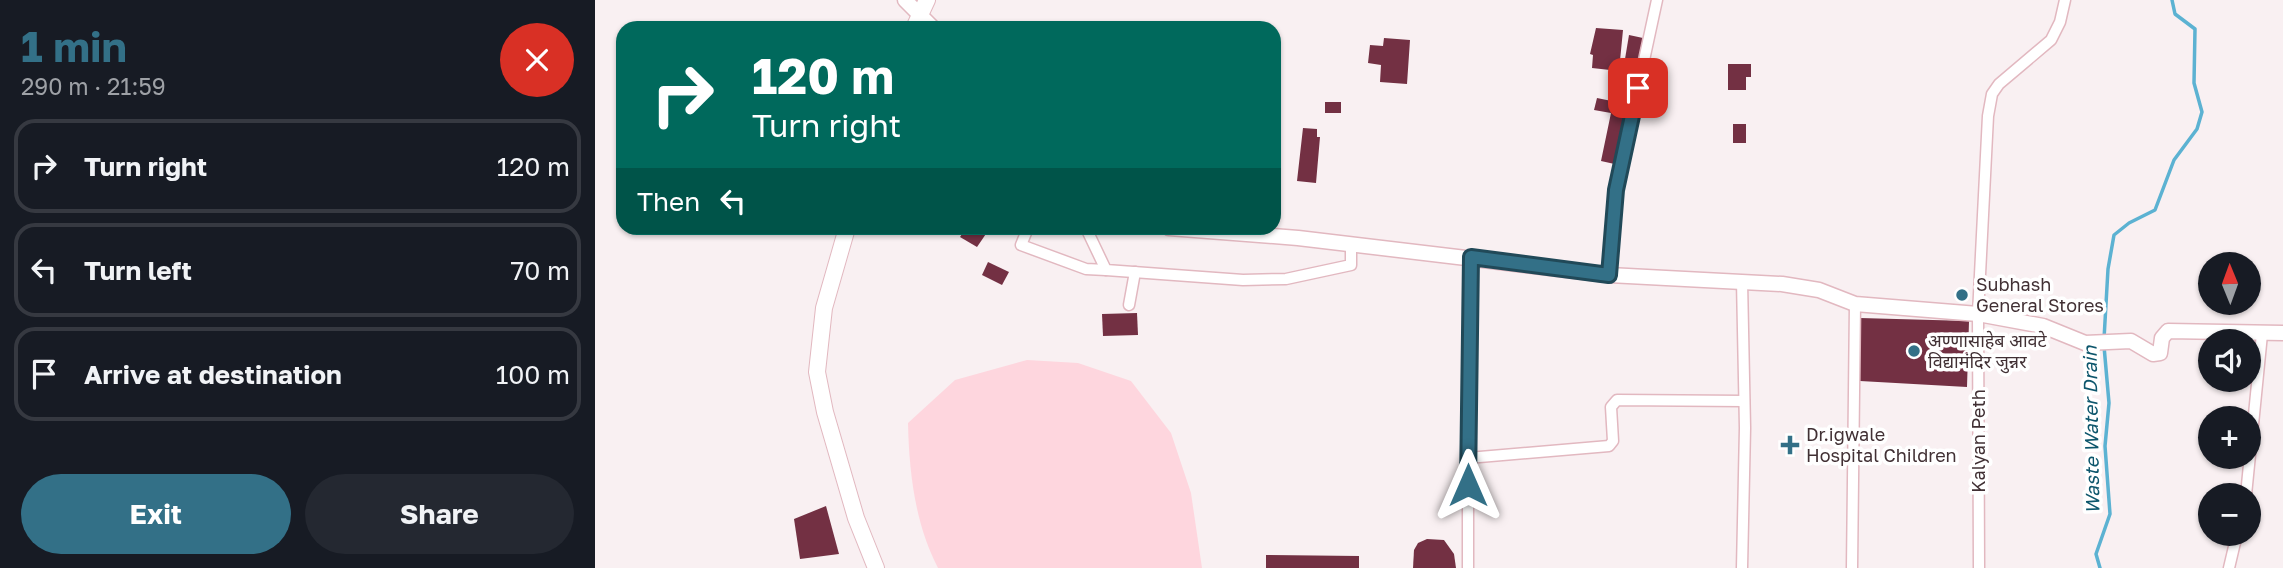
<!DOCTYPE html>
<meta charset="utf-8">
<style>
:root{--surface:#171b24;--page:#242831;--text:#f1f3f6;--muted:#9ea1a6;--line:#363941;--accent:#337087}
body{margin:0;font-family:"Golos Text","Noto Sans Devanagari",sans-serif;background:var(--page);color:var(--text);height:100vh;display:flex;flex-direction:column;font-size:26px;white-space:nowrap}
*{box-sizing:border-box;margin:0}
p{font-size:23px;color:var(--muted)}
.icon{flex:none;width:38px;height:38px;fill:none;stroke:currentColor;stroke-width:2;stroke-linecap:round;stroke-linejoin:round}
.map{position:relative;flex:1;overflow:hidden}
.sheet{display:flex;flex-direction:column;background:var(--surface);width:595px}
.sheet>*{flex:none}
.hud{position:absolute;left:21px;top:21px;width:665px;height:214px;border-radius:21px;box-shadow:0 2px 5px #0004;background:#00695c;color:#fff;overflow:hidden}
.needle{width:46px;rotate:359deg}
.buttons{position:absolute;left:1603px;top:252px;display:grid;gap:14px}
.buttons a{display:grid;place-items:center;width:63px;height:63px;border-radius:50%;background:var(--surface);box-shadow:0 2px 5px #0004;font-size:35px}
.pin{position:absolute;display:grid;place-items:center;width:60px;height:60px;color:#fff;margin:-30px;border-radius:14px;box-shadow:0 4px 10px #0006}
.me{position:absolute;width:77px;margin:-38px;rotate:0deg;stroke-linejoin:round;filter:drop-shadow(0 0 5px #0008)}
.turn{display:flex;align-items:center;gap:24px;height:147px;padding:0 21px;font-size:32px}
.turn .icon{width:91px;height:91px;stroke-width:2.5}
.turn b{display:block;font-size:49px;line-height:60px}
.then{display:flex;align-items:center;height:66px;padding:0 21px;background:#0003;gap:14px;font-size:26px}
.round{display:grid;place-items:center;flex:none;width:74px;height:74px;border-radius:37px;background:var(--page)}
.summary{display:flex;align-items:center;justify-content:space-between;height:119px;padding:0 21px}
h1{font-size:42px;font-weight:700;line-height:52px;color:var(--accent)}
.primary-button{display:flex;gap:14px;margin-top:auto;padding:14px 21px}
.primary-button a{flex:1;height:80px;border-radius:42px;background:var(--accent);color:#fff;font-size:28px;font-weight:700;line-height:80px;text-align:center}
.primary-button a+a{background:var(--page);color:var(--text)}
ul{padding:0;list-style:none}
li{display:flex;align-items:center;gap:21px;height:94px;margin:0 14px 10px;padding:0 7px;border:4px solid var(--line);border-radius:21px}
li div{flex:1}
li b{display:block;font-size:26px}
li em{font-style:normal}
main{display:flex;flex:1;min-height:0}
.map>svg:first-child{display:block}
.green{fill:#fed6de}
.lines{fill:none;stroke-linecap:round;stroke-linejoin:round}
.stream{stroke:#5cb2d2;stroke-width:3.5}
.building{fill:#733043}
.street-casing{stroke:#e2b8c0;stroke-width:13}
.secondary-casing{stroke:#e2b8c0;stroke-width:17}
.primary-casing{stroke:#e2b8c0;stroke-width:18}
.street{stroke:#fff;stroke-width:10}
.secondary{stroke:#fff;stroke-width:14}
.primary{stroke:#fff;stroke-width:16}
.route-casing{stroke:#214958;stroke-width:18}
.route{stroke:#337087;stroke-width:12}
.poi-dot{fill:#337087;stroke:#fff;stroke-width:2.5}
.labels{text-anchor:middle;stroke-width:7;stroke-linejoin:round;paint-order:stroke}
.poi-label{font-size:18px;fill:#413034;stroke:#fff;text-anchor:start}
.street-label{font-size:18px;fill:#413034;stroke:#fff}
.water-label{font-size:19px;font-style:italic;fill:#0d566c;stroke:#fff}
</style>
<main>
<section class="sheet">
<div class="summary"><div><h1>1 min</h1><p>290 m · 21:59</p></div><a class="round" style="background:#d93025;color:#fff"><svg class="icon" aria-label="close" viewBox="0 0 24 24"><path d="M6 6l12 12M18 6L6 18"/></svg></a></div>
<ul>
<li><svg class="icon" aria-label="right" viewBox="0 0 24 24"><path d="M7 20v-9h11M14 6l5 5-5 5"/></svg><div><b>Turn right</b></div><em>120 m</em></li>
<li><svg class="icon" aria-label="left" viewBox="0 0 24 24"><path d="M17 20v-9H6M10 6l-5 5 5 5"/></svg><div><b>Turn left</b></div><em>70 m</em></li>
<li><svg class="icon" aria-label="arrive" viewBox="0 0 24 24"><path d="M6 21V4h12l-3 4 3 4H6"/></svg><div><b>Arrive at destination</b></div><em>100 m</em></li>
</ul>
<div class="primary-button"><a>Exit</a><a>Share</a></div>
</section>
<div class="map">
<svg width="1688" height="568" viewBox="0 0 1688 568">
<rect width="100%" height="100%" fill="#f9f0f2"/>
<path class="green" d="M432 360 483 363 536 381 576 433 596 493 607 568H343C320 524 314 472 313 423L360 380Z"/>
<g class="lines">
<g class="stream">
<path d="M1509 339 1513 269 1519 235 1534 223 1560 210 1579 160 1602 129 1607 112 1599 83 1600 29 1580 14 1577 0"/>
<path d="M1505 568 1501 554 1515 514 1510 446 1514 403 1509 346"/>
</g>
</g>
<g class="building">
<path d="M1001 28 1028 30 1024 71 997 68 998 55 995 54Z"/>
<path d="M1034 35 1048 38 1043 68 1029 65Z"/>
<path d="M789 38 815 40 812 84 785 82 786 65 773 63 775 45 788 46Z"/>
<path d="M1133 64H1156V77H1151V90H1133Z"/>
<path d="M1027 72 1042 74 1040 89 1025 87Z"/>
<path d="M1002 98 1036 105 1024 165 1006 161 1016 113 999 110Z"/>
<rect x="730" y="102" width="16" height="11"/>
<rect x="1138" y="124" width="13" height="19"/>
<path d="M708 128 722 129V137H725L721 183 702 181Z"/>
<path d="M371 228H395L382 247 365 237Z"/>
<path d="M393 262 414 272 407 285 387 275Z"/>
<path d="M542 313 543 335 508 336 507 314Z"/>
<path d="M1265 318 1374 321 1372 387 1265 381Z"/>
<path d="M231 506 244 554 205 559 199 519Z"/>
<path d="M832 539 849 540 859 554 861 568H818L819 550 823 543Z"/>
<path d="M671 555 764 556V568H671Z"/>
</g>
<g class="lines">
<defs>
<g id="street">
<path d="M433 228 426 245 491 269 511 270"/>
<path d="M491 228 511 270 648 280 691 279 756 265V244"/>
<path d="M1014 275 1021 190 1062 0"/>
<path d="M1147 281 1150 428 1147 568"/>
<path d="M534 305 540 272"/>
<path d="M873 458 1014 446 1018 441 1016 407 1022 400 1149 401"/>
<path d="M1651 495 1667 334"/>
<path d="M873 568V358L876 257"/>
<path d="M1257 568 1260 304"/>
<path d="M1384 568 1383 314 1393 116 1397 94 1404 84 1456 40 1465 22 1470 0"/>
<path d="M1634 568 1642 534"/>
</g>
<g id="secondary">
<path d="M310 0 338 28"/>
<path d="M574 228 703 238 1014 275 1187 284 1224 290 1260 304 1383 314 1448 326 1490 343 1536 341 1558 354 1565 353 1567 338 1573 331 1688 333"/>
</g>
<g id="primary">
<path d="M319 28 332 0"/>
<path d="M252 228 229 308 222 372 230 412 261 518 281 568"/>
</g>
</defs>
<use href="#street" class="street-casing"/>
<use href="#secondary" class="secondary-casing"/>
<use href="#primary" class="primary-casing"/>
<use href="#street" class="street"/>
<use href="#secondary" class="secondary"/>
<use href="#primary" class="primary"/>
</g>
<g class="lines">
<defs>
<path id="route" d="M873 485 876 257 1014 275 1021 190 1043 88"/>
</defs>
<use href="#route" class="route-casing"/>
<use href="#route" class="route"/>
</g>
<g class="poi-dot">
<circle cx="1367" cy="295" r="7"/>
<circle cx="1319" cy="351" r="7"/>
<path d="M1191.5 434.5h7v7h7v7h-7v7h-7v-7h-7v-7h7z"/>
</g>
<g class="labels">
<g class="poi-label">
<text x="1381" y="291">Subhash<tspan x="1381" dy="21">General Stores</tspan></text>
<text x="1333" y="347">अण्णासाहेब आवटे<tspan x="1333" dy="21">विद्यामंदिर जुन्नर</tspan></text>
<text x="1211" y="441">Dr.igwale<tspan x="1211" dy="21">Hospital Children</tspan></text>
</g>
<g class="street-label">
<text transform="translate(1384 441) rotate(-90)" y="6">Kalyan Peth</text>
</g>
<g class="water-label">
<text transform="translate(1496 430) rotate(-91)" y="7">Waste Water Drain</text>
</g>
</g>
</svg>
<div class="buttons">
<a><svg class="needle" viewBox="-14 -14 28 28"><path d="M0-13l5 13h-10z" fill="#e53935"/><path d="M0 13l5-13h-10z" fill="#9ea1a6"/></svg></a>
<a><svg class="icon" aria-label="sound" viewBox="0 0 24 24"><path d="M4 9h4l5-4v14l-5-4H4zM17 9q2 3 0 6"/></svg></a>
<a>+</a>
<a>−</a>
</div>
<div class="pin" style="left:1043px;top:88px;background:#d93025"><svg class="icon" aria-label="arrive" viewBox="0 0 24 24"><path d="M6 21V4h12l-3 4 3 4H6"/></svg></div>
<svg class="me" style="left:873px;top:485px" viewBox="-20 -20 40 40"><path d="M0-17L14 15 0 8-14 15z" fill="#337087" stroke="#fff" stroke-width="4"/></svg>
<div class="hud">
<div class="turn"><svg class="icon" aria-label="right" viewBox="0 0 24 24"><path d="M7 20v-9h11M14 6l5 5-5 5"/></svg><div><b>120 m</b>Turn right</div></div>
<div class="then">Then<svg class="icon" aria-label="left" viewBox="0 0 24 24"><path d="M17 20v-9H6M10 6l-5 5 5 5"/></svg></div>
</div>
</div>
</main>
